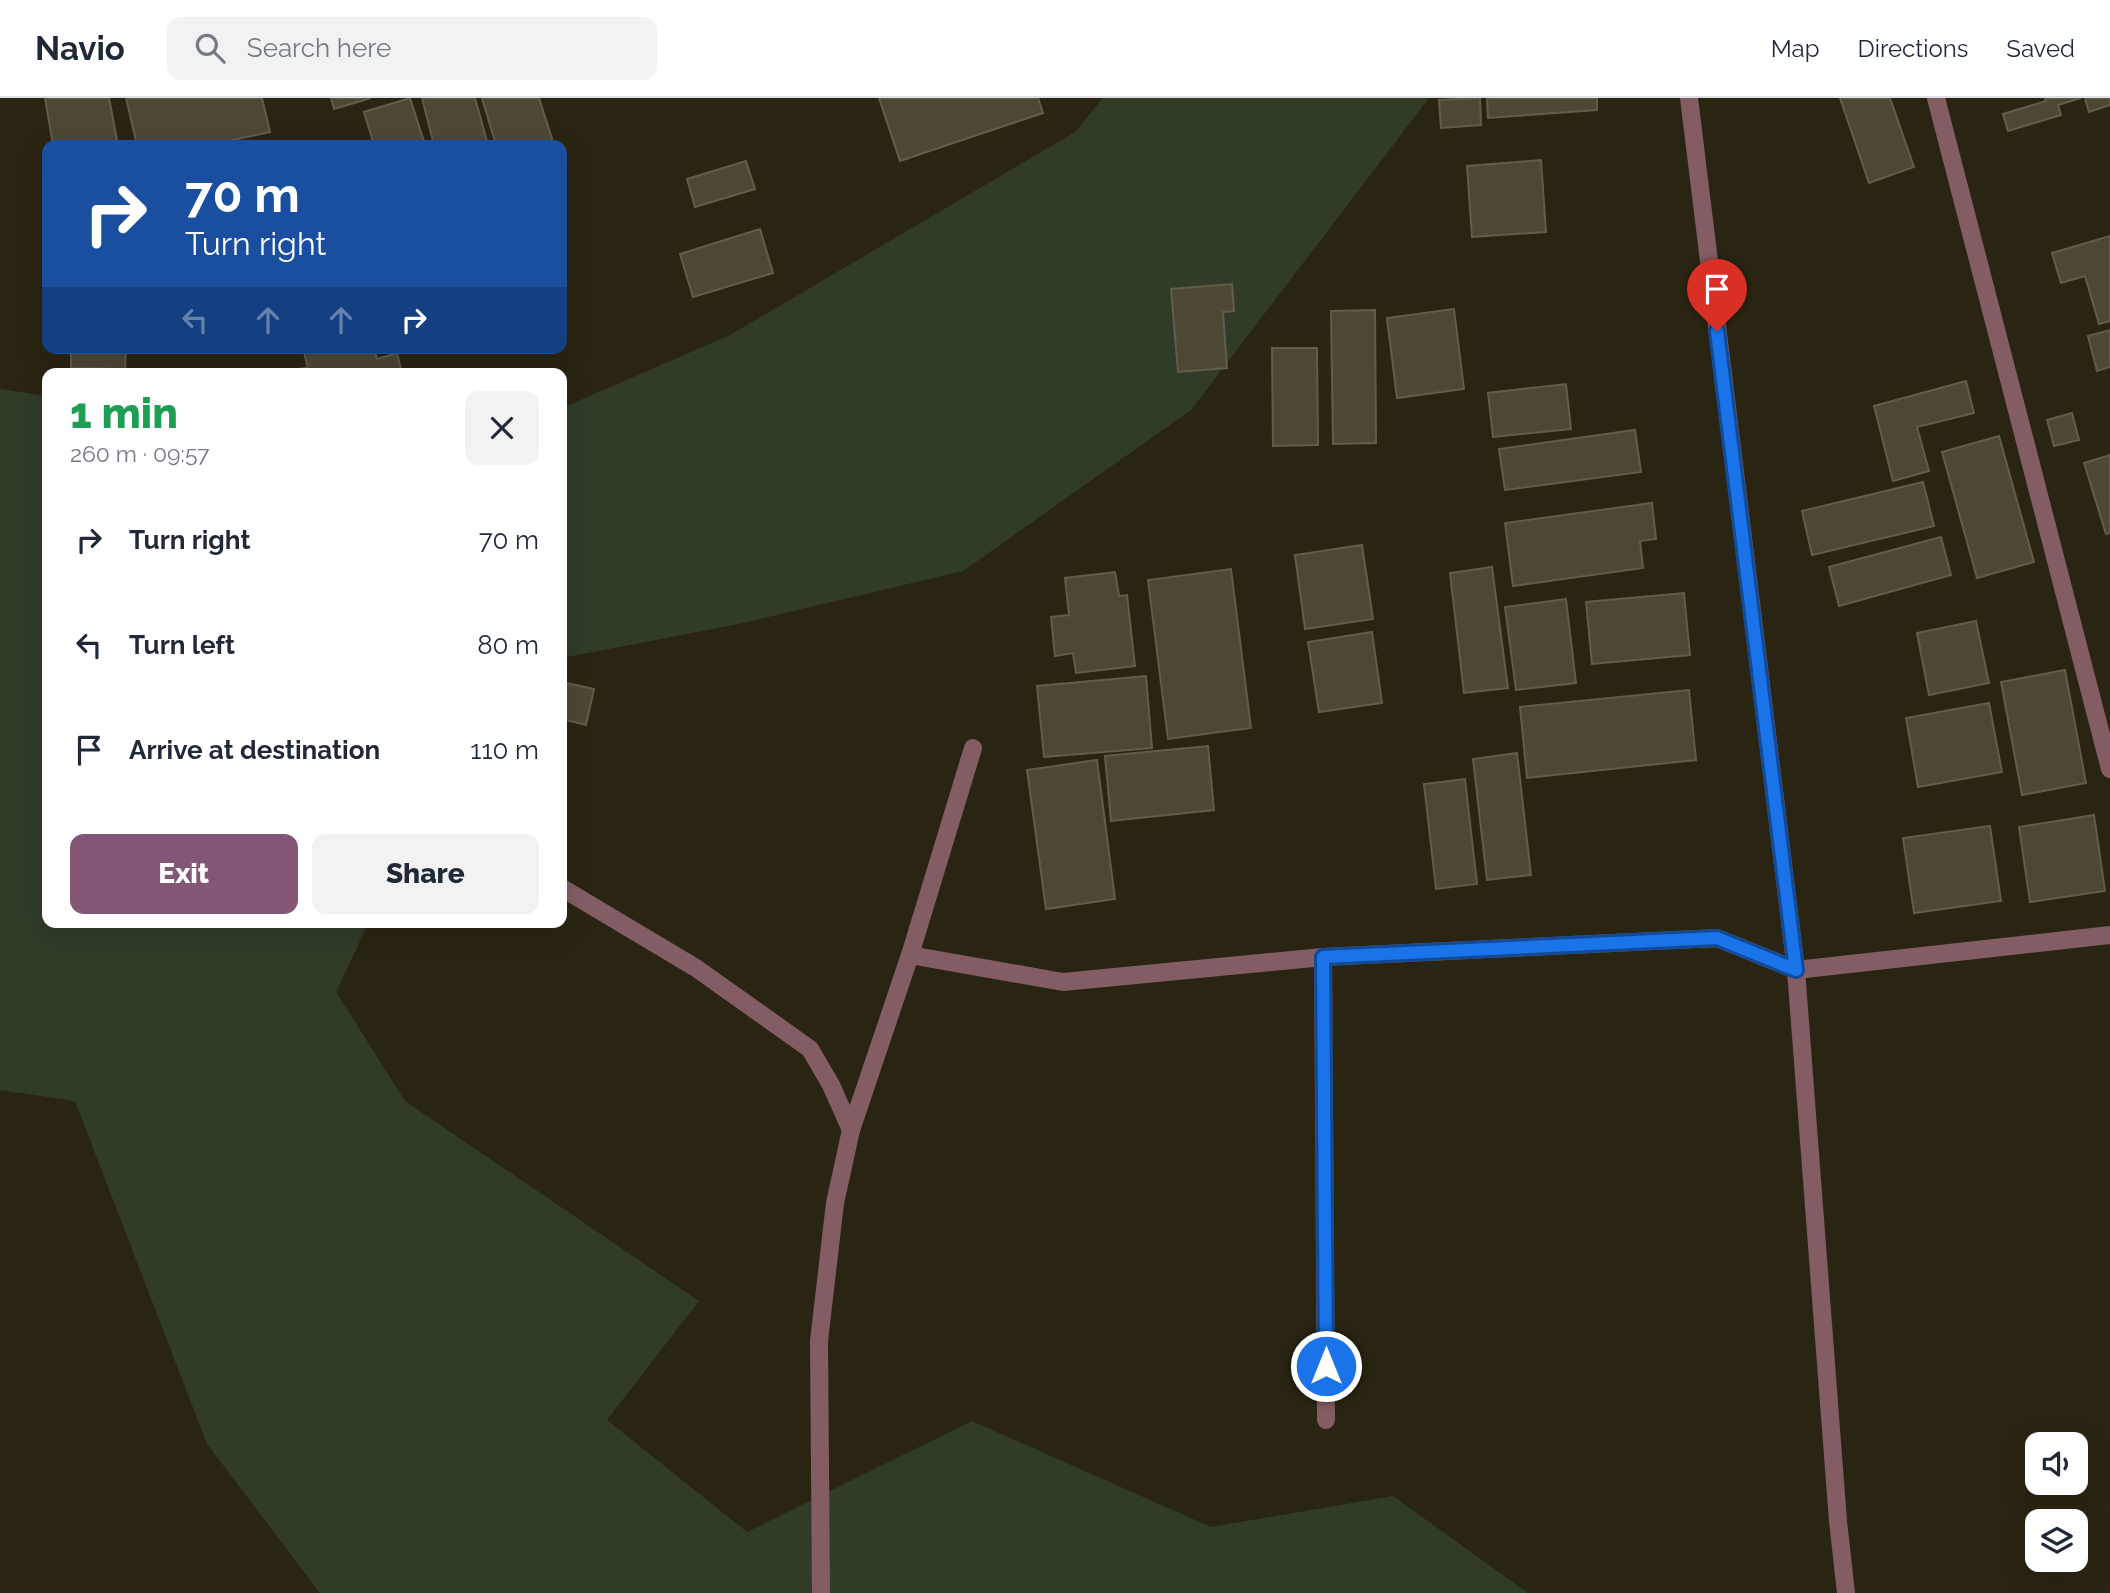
<!DOCTYPE html>
<meta charset="utf-8">
<style>
:root{--surface:#fff;--page:#f2f2f3;--text:#1f2937;--muted:#747a83;--line:#e0e1e3;--accent:#835675}
body{margin:0;font-family:Raleway,sans-serif;background:var(--page);color:var(--text);height:100vh;display:flex;flex-direction:column;font-size:26px;white-space:nowrap}
*{box-sizing:border-box;margin:0}
p{font-size:23px;color:var(--muted)}
.icon{flex:none;width:38px;height:38px;fill:none;stroke:currentColor;stroke-width:2;stroke-linecap:round;stroke-linejoin:round}
.map{position:relative;flex:1;overflow:hidden}
.sheet{position:absolute;left:42px;top:270px;width:525px;height:560px;display:flex;flex-direction:column;background:var(--surface);border-radius:14px;box-shadow:0 7px 28px #0002}
.sheet>*{flex:none}
.guide{position:absolute;left:42px;top:42px;width:525px;height:214px;border-radius:14px;box-shadow:0 7px 28px #0002;background:#1a4fa0;color:#fff;overflow:hidden}
.buttons{position:absolute;left:2025px;top:1334px;display:grid;gap:14px}
.buttons a{display:grid;place-items:center;width:63px;height:63px;border-radius:14px;background:var(--surface);box-shadow:0 7px 28px #0002;font-size:35px}
.pin{position:absolute;display:grid;place-items:center;width:60px;height:60px;color:#fff;margin:-72px -30px;border-radius:50% 50% 50% 0;rotate:-45deg;box-shadow:0 0 7px #0007}
.pin .icon{rotate:45deg}
.me{position:absolute;width:77px;margin:-38px;rotate:0deg;stroke-linejoin:round;filter:drop-shadow(0 0 5px #0008)}
.turn{display:flex;align-items:center;gap:24px;height:147px;padding:0 28px;font-size:32px}
.turn .icon{width:91px;height:91px;stroke-width:2.5}
.turn b{display:block;font-size:49px;line-height:60px}
.lanes{display:flex;align-items:center;height:66px;padding:0 28px;background:#0003;justify-content:center;gap:35px;direction:ltr}
.lanes .off{opacity:.35}
.round{display:grid;place-items:center;flex:none;width:74px;height:74px;border-radius:14px;background:var(--page)}
.head{display:flex;align-items:center;justify-content:space-between;height:119px;padding:0 28px}
h1{font-size:42px;font-weight:800;line-height:52px;color:#1e9e55}
.action{display:flex;gap:14px;margin-top:auto;padding:14px 28px}
.action a{flex:1;height:80px;border-radius:14px;background:var(--accent);color:#fff;font-size:28px;font-weight:800;line-height:80px;text-align:center}
.action a+a{background:var(--page);color:var(--text)}
ul{padding:0;list-style:none}
li{display:flex;align-items:center;gap:21px;height:105px;padding:0 28px}
li div{flex:1}
li b{display:block;font-size:26px}
li em{font-style:normal}
header{display:flex;align-items:center;gap:42px;box-sizing:border-box;height:98px;padding:0 35px;background:var(--surface);border-bottom:2px solid var(--line)}
header strong{font-size:33px}
nav{display:flex;gap:38px;margin-inline-start:auto;font-size:24px}
.search{width:490px;height:63px;background:var(--page);display:flex;align-items:center;gap:18px;box-sizing:border-box;padding:0 24px;border-radius:14px;color:var(--muted);font-size:26px}
.map>svg:first-child{display:block}
.green{fill:#303b28}
.building{fill:#4d4834;stroke:#625d48;stroke-width:2}
.lines{fill:none;stroke-linecap:round;stroke-linejoin:round}
.street{stroke:#845d64;stroke-width:18}
.route-casing{stroke:#114b97;stroke-width:18}
.route{stroke:#1a73e8;stroke-width:12}
</style>
<header>
<strong>Navio</strong>
<div class="search"><svg class="icon" aria-label="search" viewBox="0 0 24 24"><circle cx="10" cy="10" r="6"/><path d="M15 15l6 6"/></svg>Search here</div>
<nav><a>Map</a><a>Directions</a><a>Saved</a></nav>
</header>
<div class="map">
<svg width="2110" height="1495" viewBox="0 0 2110 1495">
<rect width="100%" height="100%" fill="#2a2512"/>
<g class="green">
<path d="M1103 0H1429L1191 312 963 473 739 526 562 560V310L730 237 1075 34Z"/>
<path d="M0 291 47 298V824H369L336 894 405 1003 699 1203 607 1322 747 1434 972 1323 1211 1429 1393 1398 1528 1495H320L207 1346 75 1003 0 992Z"/>
</g>
<g class="building">
<path d="M45 0H109L118 47H53Z"/>
<path d="M126 0H262L270 34 210 47H137Z"/>
<path d="M331 0H371L334 11Z"/>
<path d="M410 0 425 47H374L364 14Z"/>
<path d="M422 0H475L488 47H434Z"/>
<path d="M482 0H539L554 47H496Z"/>
<path d="M879 0H1038L1043 15 900 63Z"/>
<path d="M1480 0 1481 27 1441 30 1439 2Z"/>
<path d="M1487 0H1597V12L1488 20Z"/>
<path d="M1840 0H1890L1914 69 1869 85Z"/>
<path d="M2045 0H2081L2058 7 2061 17 2008 33 2003 16 2046 3Z"/>
<path d="M2085 0H2110V7L2089 14Z"/>
<path d="M1541 62 1546 134 1472 139 1467 68Z"/>
<path d="M746 63 755 91 695 109 687 81Z"/>
<path d="M760 131 773 175 693 199 680 156Z"/>
<path d="M2110 138V223L2099 226 2085 178 2061 185 2052 155Z"/>
<path d="M1232 186 1234 213 1223 214 1227 270 1178 274 1171 191Z"/>
<path d="M1454 211 1464 291 1397 300 1387 220Z"/>
<path d="M1375 212 1376 345 1333 346 1331 213Z"/>
<path d="M2110 232V269L2097 273 2088 238Z"/>
<path d="M71 250H126L125 271 71 270Z"/>
<path d="M303 250H374L377 261 397 255 402 275H309Z"/>
<path d="M1272 250H1317L1318 347 1273 348Z"/>
<path d="M306 270 307 275H273Z"/>
<path d="M1966 283 1974 315 1917 329 1929 373 1893 383 1874 308Z"/>
<path d="M1566 286 1571 331 1493 339 1488 295Z"/>
<path d="M2072 315 2079 342 2054 348 2047 322Z"/>
<path d="M1635 332 1641 374 1505 392 1499 351Z"/>
<path d="M1999 338 2034 464 1977 480 1942 354Z"/>
<path d="M2110 357V435L2106 436 2084 365Z"/>
<path d="M1923 384 1934 428 1812 457 1802 413Z"/>
<path d="M1652 405 1656 441 1640 443 1643 470 1513 488 1505 425Z"/>
<path d="M1941 439 1951 477 1839 508 1829 469Z"/>
<path d="M1362 447 1373 521 1305 531 1295 457Z"/>
<path d="M1492 469 1508 590 1464 595 1450 475Z"/>
<path d="M1231 471 1251 630 1168 641 1148 482Z"/>
<path d="M1115 474 1119 498 1127 497 1135 568 1076 575 1073 555 1055 558 1051 519 1069 517 1065 480Z"/>
<path d="M1684 495 1690 557 1592 566 1586 504Z"/>
<path d="M1566 501 1576 585 1516 592 1505 509Z"/>
<path d="M1976 523 1989 585 1929 597 1917 535Z"/>
<path d="M1372 534 1382 605 1319 614 1308 544Z"/>
<path d="M2065 572 2086 685 2022 697 2001 584Z"/>
<path d="M1146 578 1152 650 1044 659 1037 588Z"/>
<path d="M562 584 594 591 586 627 562 621Z"/>
<path d="M1689 592 1696 662 1527 680 1520 609Z"/>
<path d="M1989 605 2002 674 1918 689 1906 620Z"/>
<path d="M1208 648 1214 712 1111 723 1105 658Z"/>
<path d="M1517 655 1531 777 1487 782 1473 661Z"/>
<path d="M1097 662 1115 801 1046 811 1027 672Z"/>
<path d="M1465 681 1477 786 1436 791 1424 686Z"/>
<path d="M2094 717 2105 793 2030 804 2019 729Z"/>
<path d="M1990 728 2001 803 1914 815 1903 740Z"/>
</g>
<g class="lines">
<g class="street">
<path d="M1689 0 1796 872 1838 1423 1846 1495"/>
<path d="M1936 0 2110 671"/>
<path d="M562 790 696 870 810 951 831 987 851 1032"/>
<path d="M910 857 1063 884 1323 859 1717 840 1796 872 2110 837"/>
<path d="M1323 859 1326 1322"/>
<path d="M821 1495 819 1243 835 1105 851 1032 910 857 973 650"/>
</g>
</g>
<g class="lines">
<defs>
<path id="route" d="M1326 1268 1323 859 1717 840 1796 872 1717 233"/>
</defs>
<use href="#route" class="route-casing"/>
<use href="#route" class="route"/>
</g>
</svg>
<div class="buttons">
<a><svg class="icon" aria-label="sound" viewBox="0 0 24 24"><path d="M4 9h4l5-4v14l-5-4H4zM17 9q2 3 0 6"/></svg></a>
<a><svg class="icon" aria-label="layers" viewBox="0 0 24 24"><path d="M12 4l9 5-9 5-9-5zM3 14l9 5 9-5"/></svg></a>
</div>
<div class="pin" style="left:1717px;top:233px;background:#d93025"><svg class="icon" aria-label="arrive" viewBox="0 0 24 24"><path d="M6 21V4h12l-3 4 3 4H6"/></svg></div>
<svg class="me" style="left:1326px;top:1268px" viewBox="-20 -20 40 40"><circle r="17" fill="#1a73e8" stroke="#fff" stroke-width="3"/><path d="M0-11L8 9 0 5-8 9z" fill="#fff"/></svg>
<div class="guide">
<div class="turn"><svg class="icon" aria-label="right" viewBox="0 0 24 24"><path d="M7 20v-9h11M14 6l5 5-5 5"/></svg><div><b>70 m</b>Turn right</div></div>
<div class="lanes"><svg class="icon off" aria-label="left" viewBox="0 0 24 24"><path d="M17 20v-9H6M10 6l-5 5 5 5"/></svg><svg class="icon off" aria-label="ahead" viewBox="0 0 24 24"><path d="M12 20V5M6 11l6-6 6 6"/></svg><svg class="icon off" aria-label="ahead" viewBox="0 0 24 24"><path d="M12 20V5M6 11l6-6 6 6"/></svg><svg class="icon" aria-label="right" viewBox="0 0 24 24"><path d="M7 20v-9h11M14 6l5 5-5 5"/></svg></div>
</div>
<section class="sheet">
<div class="head"><div><h1>1 min</h1><p>260 m · 09:57</p></div><a class="round"><svg class="icon" aria-label="close" viewBox="0 0 24 24"><path d="M6 6l12 12M18 6L6 18"/></svg></a></div>
<ul>
<li><svg class="icon" aria-label="right" viewBox="0 0 24 24"><path d="M7 20v-9h11M14 6l5 5-5 5"/></svg><div><b>Turn right</b></div><em>70 m</em></li>
<li><svg class="icon" aria-label="left" viewBox="0 0 24 24"><path d="M17 20v-9H6M10 6l-5 5 5 5"/></svg><div><b>Turn left</b></div><em>80 m</em></li>
<li><svg class="icon" aria-label="arrive" viewBox="0 0 24 24"><path d="M6 21V4h12l-3 4 3 4H6"/></svg><div><b>Arrive at destination</b></div><em>110 m</em></li>
</ul>
<div class="action"><a>Exit</a><a>Share</a></div>
</section>
</div>
